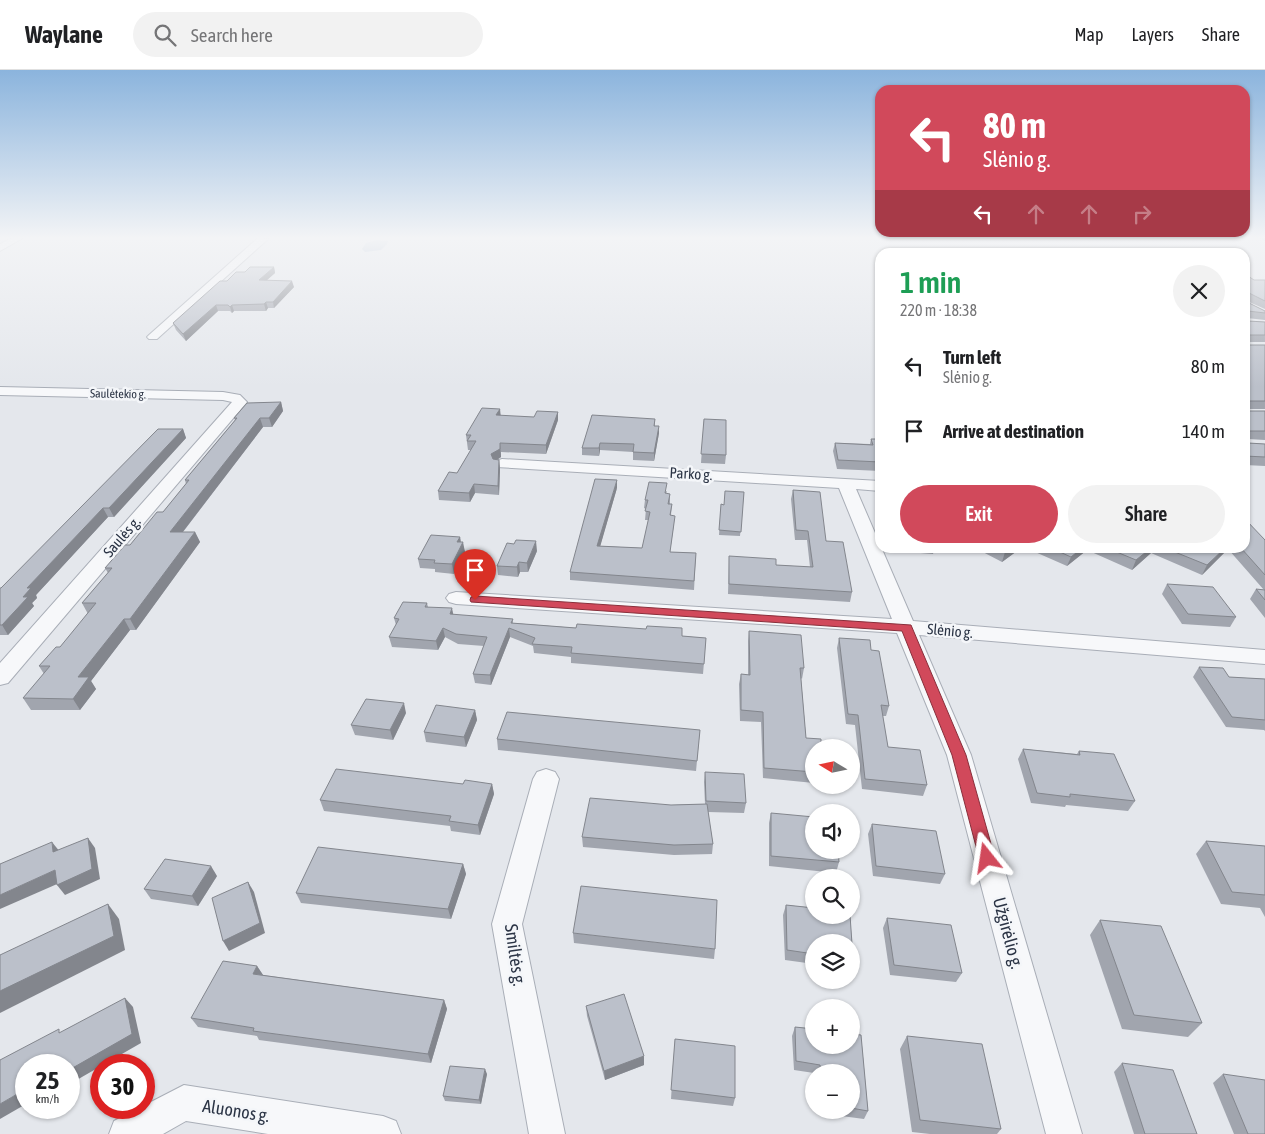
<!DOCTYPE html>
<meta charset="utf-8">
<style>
:root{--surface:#fff;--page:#f2f2f2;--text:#202124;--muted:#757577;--line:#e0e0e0;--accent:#d1495b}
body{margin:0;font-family:"Asap Condensed",sans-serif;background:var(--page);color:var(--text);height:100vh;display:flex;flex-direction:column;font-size:19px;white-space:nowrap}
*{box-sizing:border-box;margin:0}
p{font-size:16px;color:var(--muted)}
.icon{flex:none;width:28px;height:28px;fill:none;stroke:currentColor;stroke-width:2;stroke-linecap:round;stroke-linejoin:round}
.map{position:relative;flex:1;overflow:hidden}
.details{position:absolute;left:875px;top:178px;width:375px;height:305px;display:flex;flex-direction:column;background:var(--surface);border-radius:15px;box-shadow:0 1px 4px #0004}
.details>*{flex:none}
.guide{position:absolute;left:875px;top:15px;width:375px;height:152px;border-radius:15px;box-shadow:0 1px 4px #0004;background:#d1495b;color:#fff;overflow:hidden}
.needle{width:32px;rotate:280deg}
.tools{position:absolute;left:805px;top:669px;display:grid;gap:10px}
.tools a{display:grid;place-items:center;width:55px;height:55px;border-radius:50%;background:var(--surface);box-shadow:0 1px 4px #0004;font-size:25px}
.speed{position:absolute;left:15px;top:984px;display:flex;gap:10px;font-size:25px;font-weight:700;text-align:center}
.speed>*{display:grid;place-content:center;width:65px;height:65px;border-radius:50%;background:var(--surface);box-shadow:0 1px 4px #0004;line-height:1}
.speed small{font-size:12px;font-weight:400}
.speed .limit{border:8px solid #d22;background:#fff;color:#111}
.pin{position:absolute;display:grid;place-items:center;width:42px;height:42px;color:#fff;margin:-51px -21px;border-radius:50% 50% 50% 0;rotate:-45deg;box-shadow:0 0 5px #0007}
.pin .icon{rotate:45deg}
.me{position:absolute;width:55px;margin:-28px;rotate:345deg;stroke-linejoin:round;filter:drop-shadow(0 0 4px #0008)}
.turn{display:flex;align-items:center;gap:18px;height:105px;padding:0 25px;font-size:22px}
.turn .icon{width:65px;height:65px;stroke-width:2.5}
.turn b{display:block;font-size:35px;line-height:42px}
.lanes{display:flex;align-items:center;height:48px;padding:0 25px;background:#0003;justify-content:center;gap:25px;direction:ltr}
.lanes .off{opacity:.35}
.round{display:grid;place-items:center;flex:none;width:52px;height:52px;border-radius:26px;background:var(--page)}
.summary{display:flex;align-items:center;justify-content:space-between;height:85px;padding:0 25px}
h1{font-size:30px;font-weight:600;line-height:38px;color:#1e9e55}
.cta{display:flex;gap:10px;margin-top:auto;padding:10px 25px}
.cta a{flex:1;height:58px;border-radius:30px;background:var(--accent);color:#fff;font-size:20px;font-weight:600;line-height:58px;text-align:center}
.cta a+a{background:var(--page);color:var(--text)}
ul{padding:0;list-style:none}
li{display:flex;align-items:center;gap:15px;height:65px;padding:0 25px}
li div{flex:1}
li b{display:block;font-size:19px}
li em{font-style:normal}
header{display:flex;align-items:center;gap:30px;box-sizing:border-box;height:70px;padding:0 25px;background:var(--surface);border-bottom:1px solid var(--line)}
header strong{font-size:24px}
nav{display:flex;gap:28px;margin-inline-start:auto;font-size:18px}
.search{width:350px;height:45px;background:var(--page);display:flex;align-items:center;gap:12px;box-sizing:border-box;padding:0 18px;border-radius:28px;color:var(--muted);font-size:19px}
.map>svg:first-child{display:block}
.water{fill:#9fb4cc}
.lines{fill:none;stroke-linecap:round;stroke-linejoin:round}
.minor-casing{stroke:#a9aeb7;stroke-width:2}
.minor{fill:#f7f8fa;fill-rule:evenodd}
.wall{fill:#a1a5ae}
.shaded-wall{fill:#83868d}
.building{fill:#bbc0ca;stroke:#83868d}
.route{fill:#d1495b;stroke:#882f3b}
.labels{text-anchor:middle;stroke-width:5;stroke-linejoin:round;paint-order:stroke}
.far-street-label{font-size:12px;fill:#2b3445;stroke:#f4f6f9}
.street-label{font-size:15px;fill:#2b3445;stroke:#f4f6f9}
.near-street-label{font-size:18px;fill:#2b3445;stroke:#f4f6f9}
</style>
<header>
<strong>Waylane</strong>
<div class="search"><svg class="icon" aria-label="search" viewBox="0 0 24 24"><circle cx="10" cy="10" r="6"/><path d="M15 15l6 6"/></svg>Search here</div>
<nav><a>Map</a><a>Layers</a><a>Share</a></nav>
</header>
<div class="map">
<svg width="1265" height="1064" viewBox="0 0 1265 1064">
<rect width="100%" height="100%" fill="#e4e7ec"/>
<path class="water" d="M377 170 388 171 387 174 381 180 365 182 362 179 366 173Z"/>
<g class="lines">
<defs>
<g id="minor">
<path d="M12 168H23L0 181V174Z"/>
<path d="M258 168 268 169 157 269H149L147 267 149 265Z"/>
<path d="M0 317 223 322 240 325 247 332 8 613 0 615V593L232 332 223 330 0 325Z"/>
<path d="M502 389 880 411V421L856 419 913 551 1265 580V594L919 565 971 685 1082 1064H1046L947 685 897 563 456 534 449 532 446 528 449 524 456 522 892 549 839 418 496 397 494 394 496 391Z"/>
<path d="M546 699 555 702 559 709 522 854 565 1064H529L492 854 533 709 537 702Z"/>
<path d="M184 1015 383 1046 396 1051 401 1064H268L186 1051 163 1064H109L114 1051Z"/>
</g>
</defs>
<use href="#minor" class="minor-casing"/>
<use href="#minor" class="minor"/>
</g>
<g class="wall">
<path d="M1259 168H1265V171Z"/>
<path d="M274 197 275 203 266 211 294 217 274 238H268L266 241H234L232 243 230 241H218L186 271 176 260 173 253 227 211 245 202Z"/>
<path d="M1245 204 1254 210H1265V239L1247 231V232L1265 241V250L1247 248 1246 249 1248 251 1265 252V272H1247V275H1265V339H1248V341H1265V370L1248 369V373L1265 374V396L1245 395Z"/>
<path d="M281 332 283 341 272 357H263L183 462H195L200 472 136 560H130L91 611 96 619 80 640H31L23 628 44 604 39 596 60 577 88 544 82 533 108 503 105 498 130 475 163 442 186 414 185 410 235 350 234 348Z"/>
<path d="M500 339V346L534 347 558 342V350L546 384 501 382V387L497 390H499L500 399 499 425 475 423 470 432 439 430 438 421 457 403 471 380H468L466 365Z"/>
<path d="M655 349V356L659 363 654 391 633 390V382L600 380 599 386 582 385V378Z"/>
<path d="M704 349 726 385 725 394 701 393Z"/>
<path d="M183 359 186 368 114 447H108L36 525 37 528 32 533 34 536 8 565H0V518H1Z"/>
<path d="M871 369H880V401L837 399 833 381 835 373 870 374Z"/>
<path d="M617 418 600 476 642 478 649 450H645L646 439 644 438 645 430 667 421 666 424H670V434H672L671 445 674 454 670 482 696 483 694 520 570 510V502Z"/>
<path d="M793 420 826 471 852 522 850 532 728 524 729 486 776 495 810 497 807 470H795L791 429Z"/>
<path d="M744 422 740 466 719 465 721 434 724 435Z"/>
<path d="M460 467 461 472 465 482 454 504 435 502V499L420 498 418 489Z"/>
<path d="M1265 470V548L1250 529 1256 519 1264 520 1228 479 1202 505 1151 483 1132 500 1087 480 1067 496 1026 478H1245Z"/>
<path d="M907 478H935L933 484 908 482Z"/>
<path d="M980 478H1021L1002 492 979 480Z"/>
<path d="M537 481 528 502H520L518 507 498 505 497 496Z"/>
<path d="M1167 514 1236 547 1230 557 1182 554 1162 524Z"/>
<path d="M427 533 428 537 454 545 513 549V553L706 568 703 604 571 593V587L534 583 533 576 510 567 491 615 475 613 473 604 484 576 458 574 445 567 438 580 392 577 389 567 396 555 394 548Z"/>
<path d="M749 561 804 598 802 609 801 608 806 668 814 678V713L763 708 761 652 740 651 739 614 741 604 748 605V571Z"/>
<path d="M839 568 871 580 889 636 886 646H882L888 677 927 715 923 726 862 719 855 655 846 654 837 578Z"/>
<path d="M1199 597 1229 607 1265 609V661L1264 660 1226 657 1193 607Z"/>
<path d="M475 640 477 650 466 677 426 672 424 662Z"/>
<path d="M406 643 393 670 355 665 351 655Z"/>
<path d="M700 660 696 701 498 680 497 669Z"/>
<path d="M1023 679 1077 684 1079 681 1135 731 1128 741 1066 735 1065 737 1031 733 1018 689Z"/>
<path d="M705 702 746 733 744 743 708 742 713 774 712 784 674 785 583 777 582 767 671 735 705 734 704 712Z"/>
<path d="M463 714H492L494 724 480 765 451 761 450 756 324 741 320 730Z"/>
<path d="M771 743 839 792 836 803 769 796V753Z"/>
<path d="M872 754 945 804 940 814 873 806 868 764Z"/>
<path d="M1206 771 1265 776V847L1260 838 1221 834 1196 784Z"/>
<path d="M463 794 466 804 451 849 301 833 296 823Z"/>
<path d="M217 806 198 836 151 829 144 819Z"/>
<path d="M786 835 814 838V845H850L853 888 851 894V872H814V894L785 890 783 845Z"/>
<path d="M887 848 962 903 956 912 890 905 883 858Z"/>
<path d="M1100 850 1202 953 1188 967 1122 959 1090 865Z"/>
<path d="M573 863 715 879 714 889 574 873Z"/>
<path d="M257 896 263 905 444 930 447 939 431 993 259 970 257 966 198 957 191 948Z"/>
<path d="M586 936 644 986V995L605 1010 587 946Z"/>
<path d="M795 957 814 959V975H851V964L861 965 868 1041 864 1049 819 1043V1040H851V1002L814 1003 794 1000 792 966Z"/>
<path d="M907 966 1001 1059 997 1064H930L912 1062 900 979Z"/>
<path d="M675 969 735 1028 733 1036 671 1029Z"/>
<path d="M1122 993 1197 1064H1134L1114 1002Z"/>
<path d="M487 1004 481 1034 445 1031 443 1026Z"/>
<path d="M1223 1004 1265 1064H1234L1213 1013Z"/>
</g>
<g class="shaded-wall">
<path d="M274 197 275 203 260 216 259 210Z"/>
<path d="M292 211 294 217 274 238 273 232Z"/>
<path d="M266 232 268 238 266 241 264 234Z"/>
<path d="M216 235 218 241 186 271 183 264Z"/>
<path d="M232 235 234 241 232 243 230 237Z"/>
<path d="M281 332 283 341 272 357 269 348Z"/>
<path d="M500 339 501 348 496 345Z"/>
<path d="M558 342V350L546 384V375Z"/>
<path d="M260 348 263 357 175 472 170 462Z"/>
<path d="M659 356V363L654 391V383Z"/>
<path d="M183 359 186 368 114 447 109 438Z"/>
<path d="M500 373 501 387 492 393 491 384Z"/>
<path d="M600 373V380L599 386V378Z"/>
<path d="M499 390 500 399 499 425 498 416Z"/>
<path d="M617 410V418L598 484 597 476Z"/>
<path d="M474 414 475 423 470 432 469 423Z"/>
<path d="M103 438 108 447 36 525 37 528 32 533 34 536 8 565 2 555 23 527 27 518Z"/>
<path d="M195 462 200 472 136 560 130 549Z"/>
<path d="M460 467 461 476 463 472 465 482 454 504 452 494 457 472Z"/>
<path d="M536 471 537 481 528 502 527 493Z"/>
<path d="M1012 478H1021L1002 492 1005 482Z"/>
<path d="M1082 478H1088L1087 480 1067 496 1071 487Z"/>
<path d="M1151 478H1154L1151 483 1132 500 1136 490Z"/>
<path d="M1225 478H1229L1202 505 1207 495Z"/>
<path d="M519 492 520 502 518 507 517 497Z"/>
<path d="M452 538 454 548 450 544Z"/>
<path d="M124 549 130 560 91 611 96 619 80 640 73 629 78 607Z"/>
<path d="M443 558 445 567 438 580 436 571Z"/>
<path d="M509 558 510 567 491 615 490 605Z"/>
<path d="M404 633 406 643 393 670 390 660Z"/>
<path d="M475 640 477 650 466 677 464 667Z"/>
<path d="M492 714 494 724 480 765 478 755Z"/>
<path d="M88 768 95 778 100 809 65 825 57 815Z"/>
<path d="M52 772 60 782H53Z"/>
<path d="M463 794 466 804 451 849 448 839Z"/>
<path d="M211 796 217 806 198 836 192 826Z"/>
<path d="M55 800 64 811 0 839V825Z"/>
<path d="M248 812 254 822 265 863 229 881 223 871Z"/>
<path d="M108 834 119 849 125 880 0 943V921Z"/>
<path d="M257 896 263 905 253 904Z"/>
<path d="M125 928 133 937 141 973 75 1011 72 1008 69 1009V1000Z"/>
<path d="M444 930 447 939 431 993 428 984Z"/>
<path d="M644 986V995L605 1010 604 1001Z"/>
<path d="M485 999 487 1004 481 1034 479 1030Z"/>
<path d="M26 1019V1034L0 1049V1034Z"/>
</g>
<g class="building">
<path d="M250 197H274L259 210 292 211 273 232H266L264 234 232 235 230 237 228 235H216L183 264 173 253 220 211H227L236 202H245Z"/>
<path d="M1245 204 1254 210H1265V231L1247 222V232L1265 241V243L1248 241 1246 249 1248 251 1265 252V265H1247V275H1265V331H1248V341H1265V361H1248V373L1265 374V387L1245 386Z"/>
<path d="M281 332 269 348H260L170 462H195L130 549H124L78 607H89L73 629 23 628 50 596H39L56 577H60L96 533H82L112 498H105L125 475H130L157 442H163L189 410H185L237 348H234L247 333Z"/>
<path d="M482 338 500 339 496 345 534 347 537 341 558 342 546 375 500 373V379L491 384 493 389 499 390 498 416 474 414 469 423 438 421 449 402 457 403 476 371H467L471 365H466Z"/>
<path d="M592 345 655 349 654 356H659L654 383 633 382 634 374 600 373 599 378H582Z"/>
<path d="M704 349 726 350V385L701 384Z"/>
<path d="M158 359H183L109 438H103L27 518H31L23 527H28L2 555H0V518H1Z"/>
<path d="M871 369H880V392L838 390 835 373 873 375Z"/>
<path d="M595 409 617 410 597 476 642 478 650 442 645 441 648 430H645L649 412 667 413 665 423 670 424 668 434H672L670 445 675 446 670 482 696 483 694 511 570 502Z"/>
<path d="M793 420 820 422 826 471 843 472 852 522 729 514V486L776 489V495L813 497 808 461 796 460Z"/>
<path d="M725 421 744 422 741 462 719 460 721 434 724 435Z"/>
<path d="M1245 449 1265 470V505L1241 478H1245Z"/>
<path d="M431 465 460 467 457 472H463L452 494 434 493 435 490 418 489Z"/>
<path d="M516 470 536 471 527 493 519 492 517 497 497 496 507 473 514 474Z"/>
<path d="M996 478H1012L1005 482Z"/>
<path d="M1051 478H1082L1071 487Z"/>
<path d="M1107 478H1151L1136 490Z"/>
<path d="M1165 478H1225L1207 495Z"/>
<path d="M1167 514 1213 517 1236 547 1188 544Z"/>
<path d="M1256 519 1265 520V530Z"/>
<path d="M403 532 427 533 425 537 452 538 450 544 513 549 511 553 576 558 577 554 646 559 647 556 682 558V566L706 568 704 594 571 583 572 577 532 574 535 568 509 558 490 605 473 604 487 567 456 564 443 558 436 571 389 567 399 549 394 548Z"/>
<path d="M749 561 801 565 804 598H800L806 668 821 669V678H814V702L764 698 763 642 741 640V604L750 605Z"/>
<path d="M839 568 870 570 871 580 879 581 889 636 881 635 888 677 920 680 927 715 865 709 858 645 848 644Z"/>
<path d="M1199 597 1223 598 1229 607 1265 609V650L1232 647Z"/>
<path d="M366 629 404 633 390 660 351 655Z"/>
<path d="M436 635 475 640 464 667 424 662Z"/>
<path d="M507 642 700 660 697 691 497 669Z"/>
<path d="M1023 679 1080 685 1079 681 1114 684 1135 731 1070 724V727L1037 723Z"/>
<path d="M336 699 463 714 465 710 492 714 478 755 449 751 451 746 320 730Z"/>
<path d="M705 702 744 704 746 733 706 731Z"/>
<path d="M590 728 671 735 707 734 713 774 674 775 582 767Z"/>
<path d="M771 743 814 747V780H838L839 792 771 786Z"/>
<path d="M872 754 936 761 945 804 876 796Z"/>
<path d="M88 768 92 799 57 815 55 800 0 825V794L52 772 53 782Z"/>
<path d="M1206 771 1265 776V825L1232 822Z"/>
<path d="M318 777 463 794 448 839 296 823Z"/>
<path d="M165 789 211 796 192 826 144 819Z"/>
<path d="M248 812 260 853 223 871 212 828Z"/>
<path d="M581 816 717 830 715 879 573 863Z"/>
<path d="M108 834 114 866 0 921V885Z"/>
<path d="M786 835 814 838V845H850L853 888H851V872H814V884L787 880Z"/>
<path d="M887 848 951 855 962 903 894 895Z"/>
<path d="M1100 850 1161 856 1202 953 1134 945Z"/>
<path d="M223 891 257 896 253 904 444 930 428 984 253 961 254 958 191 948Z"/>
<path d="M624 924 644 986 604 1001 586 936Z"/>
<path d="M125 928 132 964 69 1000V995H26V1019L0 1034V990L59 959V963Z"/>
<path d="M795 957 814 959V975H851V964L861 965 868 1041 851 1038V1002H821L820 995 796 991Z"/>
<path d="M907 966 982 974 1001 1059 920 1050Z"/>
<path d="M675 969 735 976V1028L671 1020Z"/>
<path d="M1122 993 1173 1000 1197 1064H1145Z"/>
<path d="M450 996 485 999 479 1030 443 1026Z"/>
<path d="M1223 1004 1265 1010V1064H1248Z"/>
</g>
<linearGradient id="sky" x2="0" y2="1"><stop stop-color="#8bb4dd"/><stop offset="0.53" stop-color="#f3f4f6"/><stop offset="1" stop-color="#f3f4f6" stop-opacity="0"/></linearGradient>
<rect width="1265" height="317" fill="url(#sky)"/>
<path class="route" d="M475 526 911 555 966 685 995 788 993 792 987 794 982 792 979 788 952 685 902 561 471 532 470 530 471 527Z"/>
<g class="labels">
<g class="far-street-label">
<text transform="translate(118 324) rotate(1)" y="4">Saulėtekio g.</text>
</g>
<g class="street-label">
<text transform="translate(691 404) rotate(3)" y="5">Parko g.</text>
<text transform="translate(122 467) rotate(-49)" y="5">Saulės g.</text>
<text transform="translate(950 561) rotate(5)" y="5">Slėnio g.</text>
</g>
<g class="near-street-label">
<text transform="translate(1008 863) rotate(75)" y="6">Užgirėlio g.</text>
<text transform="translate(515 885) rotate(82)" y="6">Smiltės g.</text>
<text transform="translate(236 1041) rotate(9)" y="6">Aluonos g.</text>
</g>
</g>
</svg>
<div class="tools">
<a><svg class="needle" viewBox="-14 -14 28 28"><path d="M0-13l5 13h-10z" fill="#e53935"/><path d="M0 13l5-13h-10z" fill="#757577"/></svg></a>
<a><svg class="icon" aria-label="sound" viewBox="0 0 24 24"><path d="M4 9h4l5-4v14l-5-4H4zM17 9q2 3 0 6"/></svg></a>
<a><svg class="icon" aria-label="search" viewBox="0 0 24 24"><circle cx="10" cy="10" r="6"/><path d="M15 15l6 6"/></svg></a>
<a><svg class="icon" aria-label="layers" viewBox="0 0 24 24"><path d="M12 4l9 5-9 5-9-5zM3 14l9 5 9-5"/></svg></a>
<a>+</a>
<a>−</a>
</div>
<div class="speed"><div>25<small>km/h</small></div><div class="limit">30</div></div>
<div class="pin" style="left:475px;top:530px;background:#d93025"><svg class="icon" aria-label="arrive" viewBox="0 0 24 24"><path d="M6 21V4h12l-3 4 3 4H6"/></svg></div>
<svg class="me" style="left:987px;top:788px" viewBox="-20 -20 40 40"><path d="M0-17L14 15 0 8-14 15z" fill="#d1495b" stroke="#fff" stroke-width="4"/></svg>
<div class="guide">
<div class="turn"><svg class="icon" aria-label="left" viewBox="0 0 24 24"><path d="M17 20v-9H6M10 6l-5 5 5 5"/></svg><div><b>80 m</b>Slėnio g.</div></div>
<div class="lanes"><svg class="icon" aria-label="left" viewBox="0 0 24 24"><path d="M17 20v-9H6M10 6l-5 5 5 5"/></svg><svg class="icon off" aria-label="ahead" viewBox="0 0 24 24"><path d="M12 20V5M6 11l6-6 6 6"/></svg><svg class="icon off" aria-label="ahead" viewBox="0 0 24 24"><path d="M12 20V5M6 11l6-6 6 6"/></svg><svg class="icon off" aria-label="right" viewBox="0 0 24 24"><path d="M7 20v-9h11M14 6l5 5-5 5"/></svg></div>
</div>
<section class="details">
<div class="summary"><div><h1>1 min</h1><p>220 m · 18:38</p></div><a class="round"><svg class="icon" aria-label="close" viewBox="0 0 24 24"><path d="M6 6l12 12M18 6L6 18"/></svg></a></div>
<ul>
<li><svg class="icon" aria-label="left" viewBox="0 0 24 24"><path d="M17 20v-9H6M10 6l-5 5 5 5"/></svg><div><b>Turn left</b><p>Slėnio g.</p></div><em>80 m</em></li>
<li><svg class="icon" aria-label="arrive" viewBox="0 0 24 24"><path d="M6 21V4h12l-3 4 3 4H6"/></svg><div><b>Arrive at destination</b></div><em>140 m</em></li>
</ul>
<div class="cta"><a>Exit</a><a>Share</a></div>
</section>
</div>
